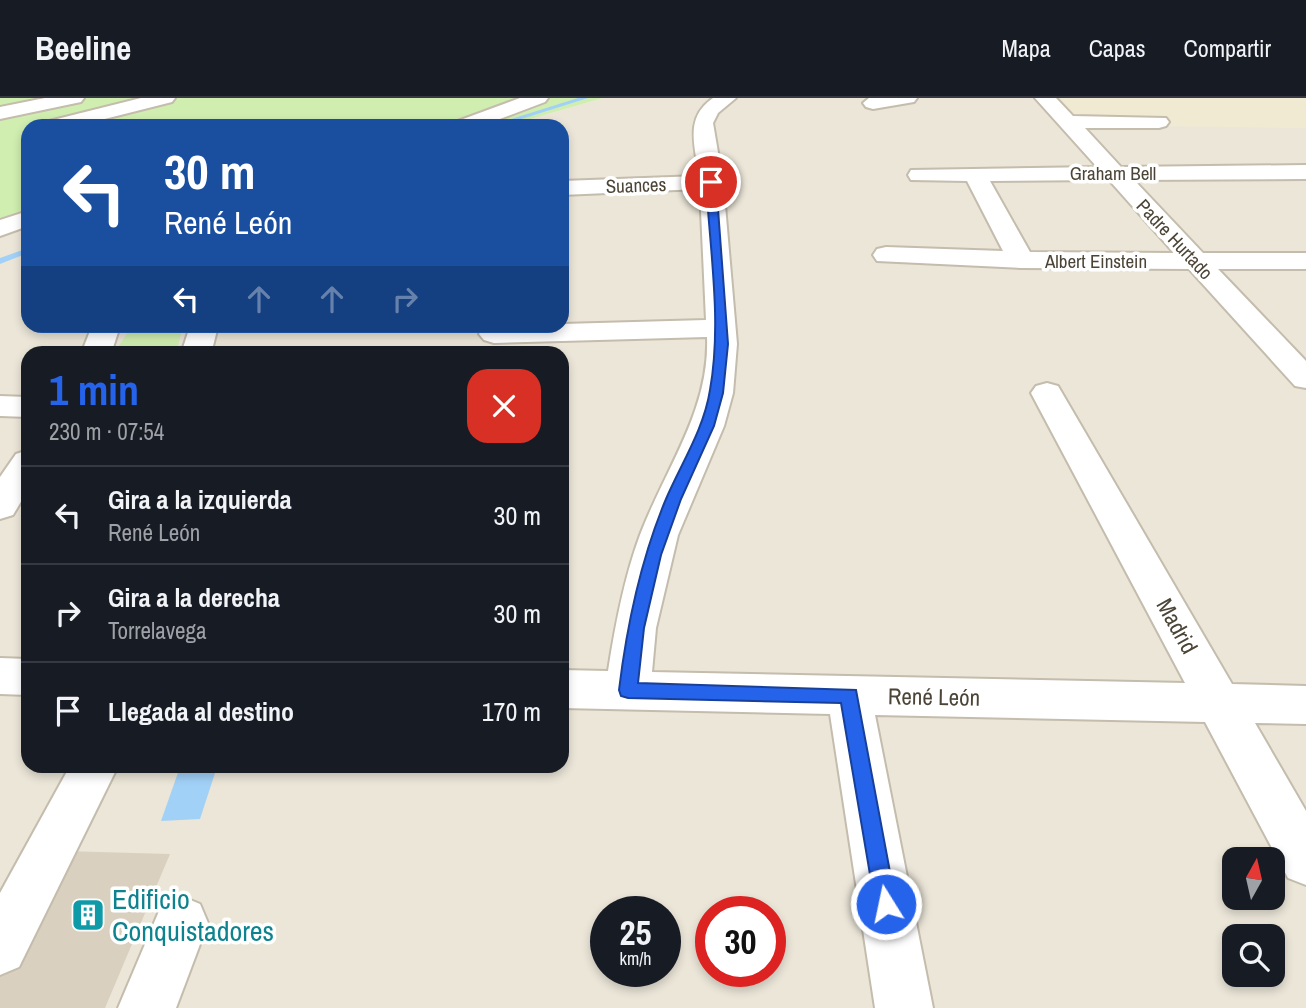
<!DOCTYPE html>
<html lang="es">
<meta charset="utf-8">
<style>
:root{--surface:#171b24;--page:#242831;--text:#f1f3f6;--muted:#9ea1a6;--line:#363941;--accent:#2563eb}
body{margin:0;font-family:"Archivo Narrow",sans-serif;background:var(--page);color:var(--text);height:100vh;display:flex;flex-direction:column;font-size:26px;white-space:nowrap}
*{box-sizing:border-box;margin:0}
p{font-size:23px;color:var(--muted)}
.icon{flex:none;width:38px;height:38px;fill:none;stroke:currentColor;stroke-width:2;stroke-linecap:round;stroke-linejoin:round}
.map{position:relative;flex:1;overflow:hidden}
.side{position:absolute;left:21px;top:248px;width:548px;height:427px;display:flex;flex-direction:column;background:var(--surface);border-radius:21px;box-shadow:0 4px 10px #0003}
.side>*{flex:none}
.hud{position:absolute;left:21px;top:21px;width:548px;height:214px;border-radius:21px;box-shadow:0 4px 10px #0003;background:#1a4fa0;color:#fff;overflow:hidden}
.needle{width:46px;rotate:8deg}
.fabs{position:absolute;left:1222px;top:749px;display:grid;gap:14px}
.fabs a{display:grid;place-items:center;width:63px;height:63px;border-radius:14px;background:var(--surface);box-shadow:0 4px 10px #0003;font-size:35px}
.speed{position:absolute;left:590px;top:798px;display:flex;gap:14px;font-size:35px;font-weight:700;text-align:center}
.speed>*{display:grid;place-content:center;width:91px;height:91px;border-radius:50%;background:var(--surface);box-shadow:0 4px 10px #0003;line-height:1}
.speed small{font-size:18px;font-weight:400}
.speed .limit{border:10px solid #d22;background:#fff;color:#111}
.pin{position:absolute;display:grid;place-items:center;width:60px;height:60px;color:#fff;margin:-30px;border:4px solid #fff;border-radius:50%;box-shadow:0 2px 7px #0007}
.me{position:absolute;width:77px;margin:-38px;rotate:350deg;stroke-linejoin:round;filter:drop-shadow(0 0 5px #0008)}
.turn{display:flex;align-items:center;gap:24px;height:147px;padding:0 28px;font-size:32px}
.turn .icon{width:91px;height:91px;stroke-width:2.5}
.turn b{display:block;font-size:49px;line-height:60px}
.lanes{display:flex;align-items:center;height:66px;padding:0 28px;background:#0003;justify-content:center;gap:35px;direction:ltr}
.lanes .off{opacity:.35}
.round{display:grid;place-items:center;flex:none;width:74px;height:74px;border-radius:21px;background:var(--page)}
.summary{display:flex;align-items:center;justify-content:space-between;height:119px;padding:0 28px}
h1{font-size:42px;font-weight:800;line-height:52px;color:var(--accent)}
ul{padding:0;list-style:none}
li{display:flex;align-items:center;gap:21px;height:98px;padding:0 28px;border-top:2px solid var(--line)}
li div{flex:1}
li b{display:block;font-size:26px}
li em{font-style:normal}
header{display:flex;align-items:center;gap:42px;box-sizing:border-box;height:98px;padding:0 35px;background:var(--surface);border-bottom:2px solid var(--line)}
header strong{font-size:33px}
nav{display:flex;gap:38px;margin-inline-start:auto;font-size:24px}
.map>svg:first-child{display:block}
.residential{fill:#ebe6d8;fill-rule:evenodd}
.education{fill:#f1ead3}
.green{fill:#d0eeb0}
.water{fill:#a2d1f8}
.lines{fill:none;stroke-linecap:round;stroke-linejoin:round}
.stream{fill:#a2d1f8;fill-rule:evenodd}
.building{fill:#dad0bf}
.minor-casing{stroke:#c4bcac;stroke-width:4}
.minor{fill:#fff;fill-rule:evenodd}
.route{fill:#2563eb;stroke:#184099;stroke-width:2}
.labels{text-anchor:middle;stroke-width:7;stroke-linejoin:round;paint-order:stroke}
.far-street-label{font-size:19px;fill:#4c4537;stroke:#fff}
.street-label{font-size:23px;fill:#4c4537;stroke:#fff}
.near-culture-label{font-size:28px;fill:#0d838f;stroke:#fff;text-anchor:start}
</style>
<header>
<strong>Beeline</strong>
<nav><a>Mapa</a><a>Capas</a><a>Compartir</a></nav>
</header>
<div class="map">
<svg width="1306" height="910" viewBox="0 0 1306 910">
<rect width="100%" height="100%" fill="#f7f4eb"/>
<path class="residential" d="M603 0H1306V910H0V136L28 127V228H562V28H506ZM28 256H562V668H28ZM1234 761H1272V800H1234ZM606 814H665V873H606ZM710 814H770V873H710ZM1234 838H1272V877H1234Z"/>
<path class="education" d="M1060 0H1306V30L1085 27Z"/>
<g class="green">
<path d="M0 0H603L506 28H28V127L0 136Z"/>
<path d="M132 228H183L176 255H114Z"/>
</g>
<path class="water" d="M180 669H217L200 721 161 723Z"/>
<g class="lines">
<g class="stream">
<path d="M578 0H588L499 28H489Z"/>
<path d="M28 150V155L0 166V160Z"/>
</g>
</g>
<path class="building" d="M64 753 170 756 105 910H0V878Z"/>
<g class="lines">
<defs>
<g id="minor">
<path d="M45 0H84L81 4 0 21V9Z"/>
<path d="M141 0H175L172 4 77 28H42L45 24Z"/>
<path d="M520 0H548L545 4 481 28H452L455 24Z"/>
<path d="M713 0H736L718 15 713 25 723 84 737 246 733 295 724 328 678 437 656 530 652 574 1185 585 1031 295 1036 288 1047 285 1058 288 1232 586 1306 588V626L1255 625 1306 713V787L1288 780 1205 624 875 617 933 910H875L830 616 562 610V572L608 573C615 528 624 480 640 437 665 371 710 312 707 239L494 245 484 242 479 236 484 230 493 228 706 222 700 91 562 97V83L699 78C695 47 684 20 713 0Z"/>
<path d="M869 0H917L914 4 873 11 866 9 863 5Z"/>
<path d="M1035 0H1056L1073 18 1166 20 1169 24 1166 28 1159 30H1085L1121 69 1306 67V81L1134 82 1203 155H1306V171H1218L1306 263V290L1295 288 1189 171 1021 170 877 163 873 157 877 151 886 149 1003 153 967 83 911 82 908 77 911 72 1097 69ZM1109 82 1174 155 1030 154 990 83Z"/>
<path d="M28 113V128L0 138V122Z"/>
<path d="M92 228H120L111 256H81Z"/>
<path d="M190 228H218L211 256H181Z"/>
<path d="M0 298 28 299V319L0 318Z"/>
<path d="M28 352V392L13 417 0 421V379L16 356Z"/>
<path d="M0 560 28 561V597L0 596Z"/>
<path d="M70 668H118L19 869 0 877V795Z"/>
<path d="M181 798 200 806 208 825 176 910H118L162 806Z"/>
</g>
</defs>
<use href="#minor" class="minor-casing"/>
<use href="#minor" class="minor"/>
</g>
<path class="route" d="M711 81 716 84 728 246 723 295 714 328 681 401 661 457 644 530 638 585 856 592 896 806 893 814 886 817 878 814 875 806 841 605 628 600 621 598 619 592C627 526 640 463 666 401 681 366 704 331 710 292 722 225 710 153 706 84Z"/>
<defs>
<symbol id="building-square" viewBox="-11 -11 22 22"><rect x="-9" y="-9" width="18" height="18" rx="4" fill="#0f9aa8" stroke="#fff"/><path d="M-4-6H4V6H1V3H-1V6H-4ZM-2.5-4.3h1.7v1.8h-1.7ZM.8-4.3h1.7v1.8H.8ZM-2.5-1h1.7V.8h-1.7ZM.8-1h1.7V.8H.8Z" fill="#fff"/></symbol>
</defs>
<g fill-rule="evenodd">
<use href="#building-square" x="69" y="798" width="38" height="38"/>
</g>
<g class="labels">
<g class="far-street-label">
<text x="1113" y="82">Graham Bell</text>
<text transform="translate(636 87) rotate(-2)" y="7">Suances</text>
<text transform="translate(1175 141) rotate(47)" y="7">Padre Hurtado</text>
<text x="1096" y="170">Albert Einstein</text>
</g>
<g class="street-label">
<text transform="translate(1177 528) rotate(61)" y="8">Madrid</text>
<text transform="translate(934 599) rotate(1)" y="8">René León</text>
</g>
<g class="near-culture-label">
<text x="112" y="811">Edificio<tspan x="112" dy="32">Conquistadores</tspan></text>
</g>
</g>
</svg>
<div class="fabs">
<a><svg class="needle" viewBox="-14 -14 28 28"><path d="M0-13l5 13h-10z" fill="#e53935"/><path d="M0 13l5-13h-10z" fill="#9ea1a6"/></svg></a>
<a><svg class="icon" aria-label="search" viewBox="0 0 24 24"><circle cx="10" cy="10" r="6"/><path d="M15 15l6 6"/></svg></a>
</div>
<div class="speed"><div>25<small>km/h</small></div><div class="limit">30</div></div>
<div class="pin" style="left:711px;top:84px;background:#d93025"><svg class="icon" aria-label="arrive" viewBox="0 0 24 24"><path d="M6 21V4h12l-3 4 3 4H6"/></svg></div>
<svg class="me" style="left:886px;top:806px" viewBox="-20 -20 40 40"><circle r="17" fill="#2563eb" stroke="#fff" stroke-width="3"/><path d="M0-11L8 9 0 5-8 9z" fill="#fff"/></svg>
<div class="hud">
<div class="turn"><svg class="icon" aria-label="left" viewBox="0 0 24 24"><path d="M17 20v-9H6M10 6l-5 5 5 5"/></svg><div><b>30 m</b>René León</div></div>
<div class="lanes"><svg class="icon" aria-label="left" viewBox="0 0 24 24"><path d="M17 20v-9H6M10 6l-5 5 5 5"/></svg><svg class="icon off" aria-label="ahead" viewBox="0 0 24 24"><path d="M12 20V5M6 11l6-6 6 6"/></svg><svg class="icon off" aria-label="ahead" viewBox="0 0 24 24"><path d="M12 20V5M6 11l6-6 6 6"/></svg><svg class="icon off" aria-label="right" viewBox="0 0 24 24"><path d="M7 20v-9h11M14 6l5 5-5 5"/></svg></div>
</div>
<section class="side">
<div class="summary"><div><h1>1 min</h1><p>230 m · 07:54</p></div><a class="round" style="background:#d93025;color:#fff"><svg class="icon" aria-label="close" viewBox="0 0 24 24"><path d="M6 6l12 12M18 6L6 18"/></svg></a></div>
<ul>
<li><svg class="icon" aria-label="left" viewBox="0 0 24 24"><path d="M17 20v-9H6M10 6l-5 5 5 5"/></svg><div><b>Gira a la izquierda</b><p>René León</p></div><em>30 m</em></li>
<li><svg class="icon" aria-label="right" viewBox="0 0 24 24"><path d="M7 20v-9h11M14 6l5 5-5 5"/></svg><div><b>Gira a la derecha</b><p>Torrelavega</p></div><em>30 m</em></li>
<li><svg class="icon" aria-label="arrive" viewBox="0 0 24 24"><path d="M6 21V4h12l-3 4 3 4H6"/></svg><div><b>Llegada al destino</b></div><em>170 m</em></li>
</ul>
</section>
</div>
